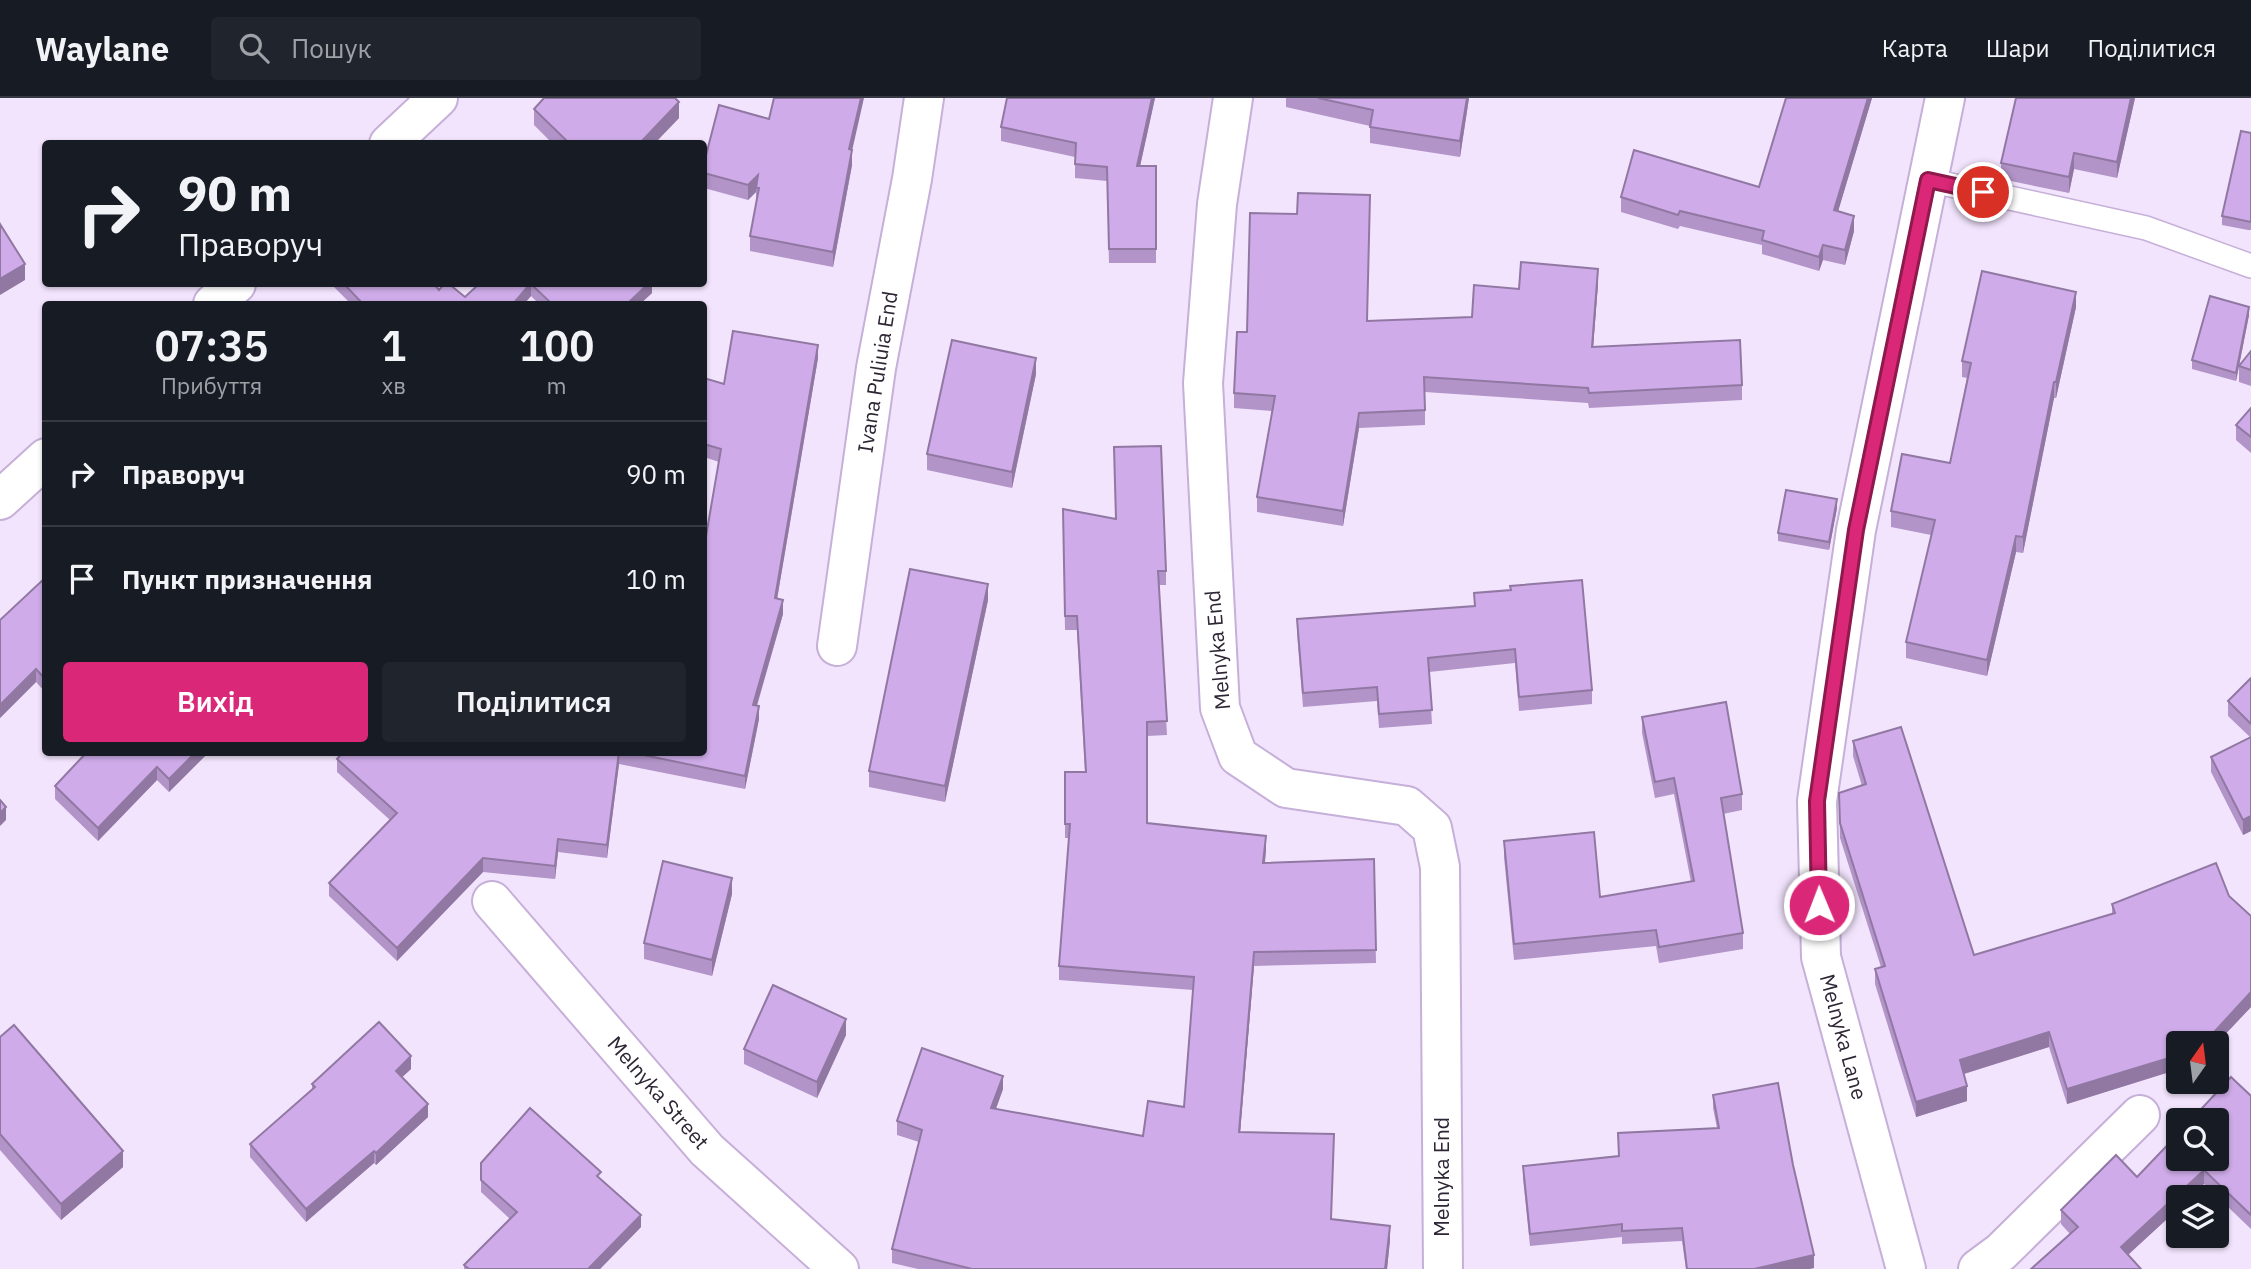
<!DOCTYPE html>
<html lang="uk">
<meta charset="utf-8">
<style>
:root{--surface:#171b24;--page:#20242c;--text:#f1f3f6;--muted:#9ea1a6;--line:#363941;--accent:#db2777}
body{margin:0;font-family:"IBM Plex Sans",sans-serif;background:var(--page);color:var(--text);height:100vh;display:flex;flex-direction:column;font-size:26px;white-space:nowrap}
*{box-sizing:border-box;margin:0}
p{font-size:23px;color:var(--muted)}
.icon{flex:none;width:38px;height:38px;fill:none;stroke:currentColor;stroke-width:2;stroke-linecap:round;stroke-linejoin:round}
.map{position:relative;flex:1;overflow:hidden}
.details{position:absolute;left:42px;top:203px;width:665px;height:455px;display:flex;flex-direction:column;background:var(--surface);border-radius:7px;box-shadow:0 2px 5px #0004}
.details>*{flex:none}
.hud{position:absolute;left:42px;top:42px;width:665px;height:147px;border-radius:7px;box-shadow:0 2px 5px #0004;background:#171b24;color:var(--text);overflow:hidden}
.needle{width:46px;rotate:14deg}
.buttons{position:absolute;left:2166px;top:933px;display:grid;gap:14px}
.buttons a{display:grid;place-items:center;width:63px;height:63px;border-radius:7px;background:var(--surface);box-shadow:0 2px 5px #0004;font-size:35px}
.pin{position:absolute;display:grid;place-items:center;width:60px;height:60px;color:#fff;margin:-30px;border:4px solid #fff;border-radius:50%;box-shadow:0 2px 7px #0007}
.me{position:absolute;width:77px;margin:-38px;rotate:359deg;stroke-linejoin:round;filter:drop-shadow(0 0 5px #0008)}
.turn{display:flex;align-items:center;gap:24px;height:147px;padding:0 21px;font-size:32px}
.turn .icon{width:91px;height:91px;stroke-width:2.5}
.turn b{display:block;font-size:49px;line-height:60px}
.eta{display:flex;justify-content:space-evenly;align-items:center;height:119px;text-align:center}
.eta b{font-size:42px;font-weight:600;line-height:49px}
.primary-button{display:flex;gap:14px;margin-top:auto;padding:14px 21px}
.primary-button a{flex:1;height:80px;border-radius:7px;background:var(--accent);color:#fff;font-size:28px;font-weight:600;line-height:80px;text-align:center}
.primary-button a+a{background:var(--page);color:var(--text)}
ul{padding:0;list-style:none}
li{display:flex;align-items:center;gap:21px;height:105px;padding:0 21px;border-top:2px solid var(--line)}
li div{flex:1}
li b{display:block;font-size:26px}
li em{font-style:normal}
header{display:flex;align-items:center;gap:42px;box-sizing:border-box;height:98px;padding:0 35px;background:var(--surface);border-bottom:2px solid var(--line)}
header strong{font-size:33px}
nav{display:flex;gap:38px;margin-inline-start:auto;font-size:24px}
.search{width:490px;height:63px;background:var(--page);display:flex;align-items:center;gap:18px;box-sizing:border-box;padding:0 24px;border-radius:7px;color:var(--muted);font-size:26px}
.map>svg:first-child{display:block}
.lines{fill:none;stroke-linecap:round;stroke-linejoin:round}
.lane-casing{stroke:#c6afd8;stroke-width:26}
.street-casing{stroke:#c6afd8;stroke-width:42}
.lane{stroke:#fff;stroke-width:23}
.street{stroke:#fff;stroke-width:38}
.wall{fill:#b294c8}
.shaded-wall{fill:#9178a3}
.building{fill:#cface9;stroke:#9178a3;stroke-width:2}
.route-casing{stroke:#8e194d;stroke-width:18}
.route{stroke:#db2777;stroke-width:12}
.labels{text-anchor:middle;stroke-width:7;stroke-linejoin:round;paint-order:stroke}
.street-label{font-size:21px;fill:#2e2535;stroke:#fff}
</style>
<header>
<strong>Waylane</strong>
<div class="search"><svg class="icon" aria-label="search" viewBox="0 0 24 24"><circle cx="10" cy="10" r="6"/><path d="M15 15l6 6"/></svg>Пошук</div>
<nav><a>Карта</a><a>Шари</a><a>Поділитися</a></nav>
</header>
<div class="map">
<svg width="2251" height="1171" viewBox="0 0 2251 1171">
<rect width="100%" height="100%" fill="#f2e4fd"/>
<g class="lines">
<defs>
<path id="lane" d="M1928 82 2146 130 2251 168"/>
<g id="street">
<path d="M1233 0 1217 106 1203 285 1220 610 1238 658 1286 690 1407 708 1432 730 1440 769 1443 1171"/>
<path d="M389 46 438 0"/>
<path d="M213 206 236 186"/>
<path d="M0 402 46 360"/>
<path d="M837 548 876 270 912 81 924 0"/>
<path d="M492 803 707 1052 839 1171"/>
<path d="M1906 1171 1821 859 1817 703 1856 432 1945 0"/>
<path d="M1978 1171 2001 1154 2140 1017"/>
</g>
</defs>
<use href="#lane" class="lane-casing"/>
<use href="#street" class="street-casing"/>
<use href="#lane" class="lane"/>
<use href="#street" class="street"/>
</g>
<g class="wall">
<path d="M1007 0H1155L1140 68H1156V165H1109L1107 83 1075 80V59L1001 43V29Z"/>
<path d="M1286 0H1469L1460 59 1370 45V28L1286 9Z"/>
<path d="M1786 0H1872L1838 113 1854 133 1845 167 1823 162 1819 173 1762 156V147L1680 128 1678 131 1621 114V99L1759 89Z"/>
<path d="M2135 0 2117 80 2074 71 2069 95 2001 81V65Z"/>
<path d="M534 11 679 20 654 46H553L534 27Z"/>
<path d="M2251 35V132H2248L2222 127V118Z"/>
<path d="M852 53V67L833 169 750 153V138L756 104V94L748 102 704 90V65Z"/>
<path d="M331 186H434L439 192 465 199 479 186H652V195L640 206H539L531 198 524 206H351Z"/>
<path d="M1598 186 1593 249 1742 287V302L1589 310 1588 305 1425 294V327L1359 330 1343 428 1257 414V399L1272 313 1234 310V295L1247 234 1367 223 1472 219 1519 191Z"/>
<path d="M2076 209 2056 300H2054L2023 455 2016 454 1987 578 1906 560V544L1931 437 1891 429V413L1950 365 1967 280 1962 279V263Z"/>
<path d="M2249 217 2236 283 2192 271V262Z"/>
<path d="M2251 253V288L2239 284V268Z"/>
<path d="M818 260 777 501 783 516 757 608 759 621 745 691 619 666 607 760 558 754 555 781 483 774 397 863 329 798V785L390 722 337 674V661L343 654H704L705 444 719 364 704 359V280L724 286Z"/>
<path d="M1036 276 1012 390 927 372V356Z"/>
<path d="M2251 310V355L2236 342V327Z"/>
<path d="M1837 410 1829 452 1778 443V435Z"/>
<path d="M1063 411 1166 473V487H1159L1167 637 1147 638V725L1266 752 1265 765 1374 761 1376 865 1254 868 1240 1034 1334 1050 1331 1121 1390 1142 1387 1171H918L892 1165V1151L919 1044 897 1037V1023L1003 991 996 1011 1143 1038 1184 1009 1193 892 1059 882V868L1069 740H1065V674H1085L1077 532H1065Z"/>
<path d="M46 479V595L36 584 0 620V522Z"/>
<path d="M1474 495 1592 592V606L1519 613 1515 565 1429 574 1432 626 1379 630 1377 603 1303 609 1297 535V521L1474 508Z"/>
<path d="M988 502 945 704 869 689V673Z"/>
<path d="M2251 580V733L2243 737 2211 674V659L2250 639 2228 618V603Z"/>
<path d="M1642 619 1742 696V712L1723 716 1743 835V851L1659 865 1656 848 1514 862 1504 759V743L1600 799 1691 784 1674 696 1655 700 1642 635Z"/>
<path d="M1853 643 1974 857 2112 816V806L2229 798 2251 818V909L2217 945H2179V971L2067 1006 2049 949 1964 976 1967 1003 1916 1019 1875 886V871L1881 869 1840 740 1839 695 1862 688 1853 658Z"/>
<path d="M209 654 169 694 157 682 98 743 55 701V688Z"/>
<path d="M732 796 712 878 644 861V845Z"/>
<path d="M846 937 817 1000 744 966V951Z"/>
<path d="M0 939 123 1069 61 1122 0 1052Z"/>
<path d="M411 971 402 979 428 1019 376 1067 374 1065 306 1124 250 1059V1046L312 992V986Z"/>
<path d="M1713 997 1793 1067 1814 1170 1809 1171H1686L1682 1143 1622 1146V1139L1530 1148 1523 1080V1068L1618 1058V1035L1717 1030 1713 1010Z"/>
<path d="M2251 998V1131L2204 1086 2179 1099V1110L2128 1157 2070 1136 2061 1126V1112L2137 1079Z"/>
<path d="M481 1065 601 1082 641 1129 600 1171H464V1167L510 1121 481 1094Z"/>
</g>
<g class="shaded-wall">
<path d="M861 0H864L852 53V67L833 169V154L849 51Z"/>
<path d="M1152 0H1155L1137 82V68Z"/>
<path d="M1467 0H1469L1460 59V43Z"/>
<path d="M1868 0H1872L1834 127V112Z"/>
<path d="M2131 0H2135L2117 80V64Z"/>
<path d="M679 4V20L654 46H639Z"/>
<path d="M2074 55V71L2069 95V79Z"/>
<path d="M758 77 756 94 748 102V87Z"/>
<path d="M1854 118V133L1845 167V152Z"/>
<path d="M1823 147V162L1819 173V159Z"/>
<path d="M25 166V182L0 197V181Z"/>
<path d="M1598 171V186L1592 264V249Z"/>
<path d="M531 186V198L524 206H513Z"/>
<path d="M648 186H652V195L640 206H627Z"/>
<path d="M2076 194V209L2056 300V284Z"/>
<path d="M2249 209V217L2236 283V275Z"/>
<path d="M818 247V260L775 513V500Z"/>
<path d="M1036 260V276L1012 390V374Z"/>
<path d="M2054 284V300L2023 455V439Z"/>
<path d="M1359 315V330L1343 428V413Z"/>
<path d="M1837 401V410L1829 452V444Z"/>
<path d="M2016 438V454L1987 578V562Z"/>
<path d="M988 486V502L945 704V688Z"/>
<path d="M783 502V516L753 620V607Z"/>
<path d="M36 571V584L0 620V607Z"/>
<path d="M759 608V621L745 691V678Z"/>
<path d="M196 654H209L169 694V681Z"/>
<path d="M619 654V666L607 760V747Z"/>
<path d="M157 669V682L98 743V730Z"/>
<path d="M6 709V722L0 728V715Z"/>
<path d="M2251 718V733L2243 737V722Z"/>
<path d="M1266 738V752L1263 779V765Z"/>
<path d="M558 741V754L555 781V768Z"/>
<path d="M483 760V774L397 863V850Z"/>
<path d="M732 780V796L712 878V862Z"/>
<path d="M1254 854V868L1239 1048V1034Z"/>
<path d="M2251 894V909L2217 945H2204Z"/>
<path d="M846 921V937L817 1000V984Z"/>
<path d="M2049 934V949L1960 977V962Z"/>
<path d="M2179 957V971L2067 1006V991Z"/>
<path d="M411 958V971L396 985V973Z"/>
<path d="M1003 978V991L991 1024V1010Z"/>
<path d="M1967 988V1003L1916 1019V1004Z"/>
<path d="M428 1006V1019L376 1067V1055Z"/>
<path d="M123 1053V1069L61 1122V1106Z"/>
<path d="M374 1053V1065L306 1124V1111Z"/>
<path d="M2204 1072V1086L2190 1099H2179V1110L2121 1163V1149Z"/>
<path d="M641 1117V1129L600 1171H588Z"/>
<path d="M1390 1128V1142L1387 1171H1385Z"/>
<path d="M1814 1157V1170L1809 1171H1754Z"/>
</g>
<g class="building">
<path d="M544 0H675L679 4 639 46H570L534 11Z"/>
<path d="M774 0H861L849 51 852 52 833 154 750 138 759 90H756L758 77 748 87 704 75V65L719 7 769 21Z"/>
<path d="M1007 0H1152L1137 68H1156V151H1109L1107 69 1075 66 1076 45 1001 29Z"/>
<path d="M1318 0H1467L1460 43 1370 29 1373 12Z"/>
<path d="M1786 0H1868L1834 112 1854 118 1845 152 1823 147 1819 159 1762 142 1764 133 1680 113 1678 117 1621 99 1634 52 1759 89Z"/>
<path d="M2016 0H2131L2117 64 2074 55 2069 79 2001 65Z"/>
<path d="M2241 33 2251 35V124L2222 118Z"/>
<path d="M1298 95 1370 97 1367 223 1472 219 1474 187 1519 191 1521 164 1598 171 1592 249 1740 242 1742 287 1589 295 1588 290 1424 279 1425 312 1359 315 1343 413 1257 399 1275 298 1234 295 1237 234H1247L1250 115 1297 116Z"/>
<path d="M0 126 25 166 0 181Z"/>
<path d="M1982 173 2076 194 2056 284H2054L2023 439 2016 438 1987 562 1906 544 1935 422 1891 413 1902 356 1950 365 1971 265 1962 263Z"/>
<path d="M344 186H434L439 192 444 186H449L465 199 479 186H530L513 206H363Z"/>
<path d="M531 186H648L627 206H552Z"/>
<path d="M2210 198 2249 209 2236 275 2192 262Z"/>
<path d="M733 233 818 247 775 500 783 502 753 607 759 608 745 678 629 654H704V443L705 444 721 351 704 346V280L724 286Z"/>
<path d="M952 242 1036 260 1012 374 927 356Z"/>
<path d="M2251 253V272L2239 268Z"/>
<path d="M2251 310V339L2236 327Z"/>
<path d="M1161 348 1166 473H1158L1167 623 1147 624V725L1266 738 1263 765 1374 761 1376 852 1254 854 1239 1034 1334 1036 1331 1121 1390 1128 1385 1171H972L892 1151 922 1032 897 1023 922 950 1003 978 991 1010 1143 1038 1148 1003 1184 1009 1194 879 1059 868 1070 726H1065V674H1086L1077 518H1065L1063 411 1116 421 1114 349Z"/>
<path d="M1786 392 1837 401 1829 444 1778 435Z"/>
<path d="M910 471 988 486 945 688 869 673Z"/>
<path d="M46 479V582L36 571 0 607V522Z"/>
<path d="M1582 482 1592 592 1519 599 1515 551 1428 560 1432 612 1379 616 1377 589 1303 595 1297 521 1475 508 1474 495 1511 492 1510 488Z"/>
<path d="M2251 580V626L2228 603Z"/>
<path d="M1726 604 1742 696 1721 700 1743 835 1659 849 1656 832 1514 846 1504 743 1594 734 1600 799 1694 783 1674 680 1655 684 1642 619Z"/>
<path d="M1901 629 1974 857 2115 815 2112 806 2216 765 2229 798 2251 818V894L2204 945H2179V957L2067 991 2049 934 1960 962 1967 988 1916 1004 1875 871 1885 868 1840 725 1839 695 1866 686 1853 643Z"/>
<path d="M2251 639V718L2243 722 2211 659Z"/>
<path d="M87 654H196L169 681 157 669 98 730 55 688Z"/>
<path d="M343 654H619L607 747 558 741 555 768 483 760 397 850 329 785 397 715 337 661Z"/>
<path d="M0 702 6 709 0 715Z"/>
<path d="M663 763 732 780 712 862 644 845Z"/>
<path d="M773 887 846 921 817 984 744 951Z"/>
<path d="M379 924 411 958 396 973 428 1006 376 1055 374 1053 306 1111 250 1046 315 989 312 986Z"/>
<path d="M14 927 123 1053 61 1106 0 1036V939Z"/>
<path d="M2231 979 2251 998V1117L2204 1072 2121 1149 2141 1171H2031L2078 1129 2061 1112 2116 1057 2137 1079 2179 1035V1060H2217V1022H2191Z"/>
<path d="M1778 985 1793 1067 1814 1157 1754 1171H1687L1682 1130 1622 1133V1126L1530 1136 1523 1068 1619 1058 1618 1035 1719 1030 1713 997Z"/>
<path d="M530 1010 601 1074 597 1078 641 1117 588 1171H469L464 1167 517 1114 481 1082V1065Z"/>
</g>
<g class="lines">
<defs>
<path id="route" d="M1819 807 1817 703 1856 432 1928 82 1983 94"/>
</defs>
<use href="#route" class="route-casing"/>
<use href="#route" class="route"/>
</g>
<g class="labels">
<g class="street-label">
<text transform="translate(878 274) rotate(-81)" y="7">Ivana Puliuia End</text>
<text transform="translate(1218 552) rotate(-95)" y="7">Melnyka End</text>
<text transform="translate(1843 939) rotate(75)" y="7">Melnyka Lane</text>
<text transform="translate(658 995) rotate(49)" y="7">Melnyka Street</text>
<text transform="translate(1442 1079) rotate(-90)" y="7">Melnyka End</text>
</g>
</g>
</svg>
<div class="buttons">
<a><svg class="needle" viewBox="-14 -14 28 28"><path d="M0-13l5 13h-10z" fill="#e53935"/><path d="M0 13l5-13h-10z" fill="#9ea1a6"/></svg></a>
<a><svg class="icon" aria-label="search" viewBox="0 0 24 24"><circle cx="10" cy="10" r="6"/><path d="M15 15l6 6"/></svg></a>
<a><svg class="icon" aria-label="layers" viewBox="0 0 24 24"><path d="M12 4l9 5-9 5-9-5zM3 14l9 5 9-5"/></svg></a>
</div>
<div class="pin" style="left:1983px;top:94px;background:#d93025"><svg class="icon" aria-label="arrive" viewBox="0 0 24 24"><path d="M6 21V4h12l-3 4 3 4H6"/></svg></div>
<svg class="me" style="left:1819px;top:807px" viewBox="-20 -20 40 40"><circle r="17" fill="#db2777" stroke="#fff" stroke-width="3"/><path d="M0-11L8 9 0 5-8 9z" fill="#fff"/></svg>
<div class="hud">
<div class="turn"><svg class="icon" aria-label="right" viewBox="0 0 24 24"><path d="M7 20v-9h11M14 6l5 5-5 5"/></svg><div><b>90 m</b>Праворуч</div></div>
</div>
<section class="details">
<div class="eta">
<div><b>07:35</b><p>Прибуття</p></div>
<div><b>1</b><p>хв</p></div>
<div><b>100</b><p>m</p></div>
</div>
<ul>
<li><svg class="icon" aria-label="right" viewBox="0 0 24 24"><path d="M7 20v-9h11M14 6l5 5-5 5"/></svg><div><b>Праворуч</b></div><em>90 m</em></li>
<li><svg class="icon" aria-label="arrive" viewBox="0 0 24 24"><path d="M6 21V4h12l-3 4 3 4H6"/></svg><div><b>Пункт призначення</b></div><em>10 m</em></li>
</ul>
<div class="primary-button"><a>Вихід</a><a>Поділитися</a></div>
</section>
</div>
